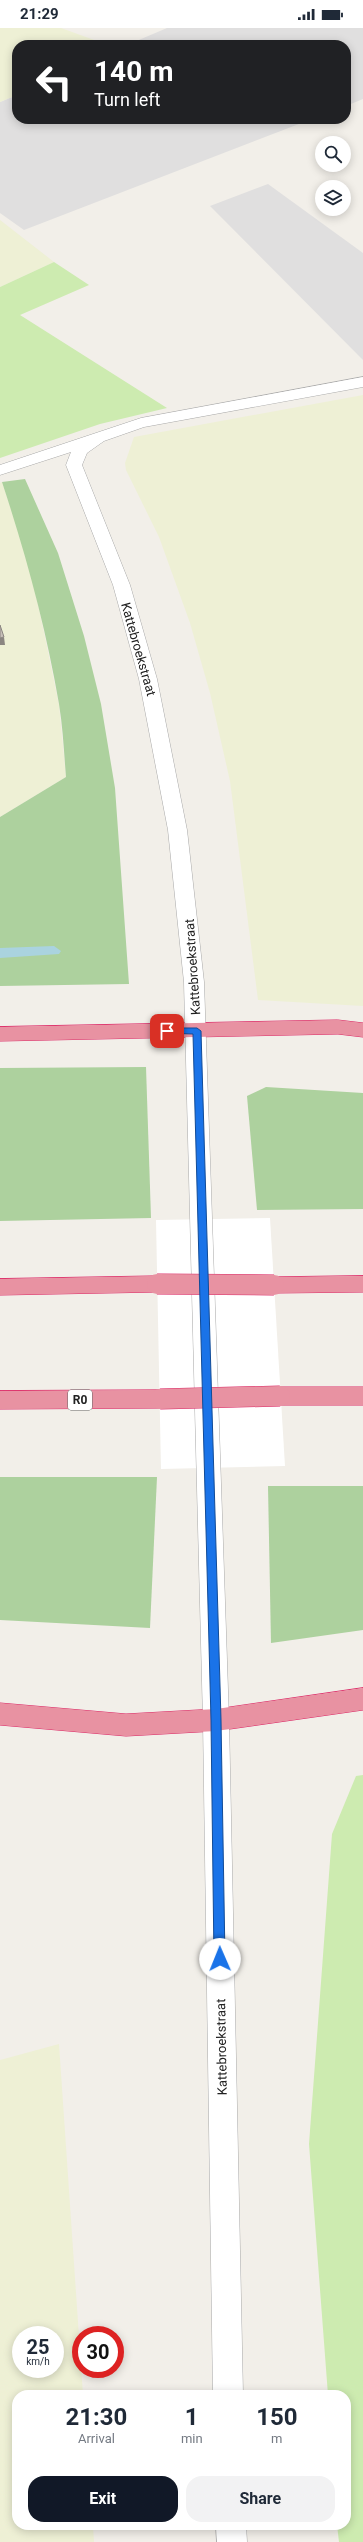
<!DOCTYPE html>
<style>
:root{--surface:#fff;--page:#f2f2f3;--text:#1f2937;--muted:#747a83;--accent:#111827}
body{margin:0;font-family:Roboto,sans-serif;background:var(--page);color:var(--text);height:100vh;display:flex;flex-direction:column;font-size:15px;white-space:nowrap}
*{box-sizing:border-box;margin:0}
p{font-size:13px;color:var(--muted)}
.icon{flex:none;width:22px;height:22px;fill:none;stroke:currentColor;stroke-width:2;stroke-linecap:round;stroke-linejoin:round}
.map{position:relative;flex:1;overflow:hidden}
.sheet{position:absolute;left:12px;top:2362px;width:339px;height:140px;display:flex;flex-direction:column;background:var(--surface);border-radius:16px;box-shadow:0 2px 10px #0003}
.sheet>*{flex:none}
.top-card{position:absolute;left:12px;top:12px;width:339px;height:84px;border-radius:16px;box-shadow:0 2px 10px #0003;background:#202124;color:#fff;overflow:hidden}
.fabs{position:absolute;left:315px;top:108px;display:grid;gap:8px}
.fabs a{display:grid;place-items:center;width:36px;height:36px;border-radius:50%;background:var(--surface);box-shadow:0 2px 10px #0003;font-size:20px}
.speed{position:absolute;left:12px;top:2298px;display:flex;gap:8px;font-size:20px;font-weight:700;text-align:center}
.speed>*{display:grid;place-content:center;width:52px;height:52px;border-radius:50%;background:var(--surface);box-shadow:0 2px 10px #0003;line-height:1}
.speed small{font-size:10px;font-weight:400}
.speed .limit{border:6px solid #d22;background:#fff;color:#111}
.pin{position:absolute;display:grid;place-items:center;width:34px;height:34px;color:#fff;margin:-17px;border-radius:8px;box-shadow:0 2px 6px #0006}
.me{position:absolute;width:44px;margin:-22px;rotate:359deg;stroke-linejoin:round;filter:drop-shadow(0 0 3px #0008)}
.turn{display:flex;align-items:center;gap:14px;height:84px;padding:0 16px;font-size:18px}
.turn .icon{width:52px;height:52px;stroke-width:2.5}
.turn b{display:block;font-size:28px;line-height:34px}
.eta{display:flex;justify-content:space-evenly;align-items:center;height:68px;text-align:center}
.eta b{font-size:24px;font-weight:700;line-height:28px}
.primary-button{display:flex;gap:8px;margin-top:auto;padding:8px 16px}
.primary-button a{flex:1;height:46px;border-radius:16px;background:var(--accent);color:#fff;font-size:16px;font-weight:700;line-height:46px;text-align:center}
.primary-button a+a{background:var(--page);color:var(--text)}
.status{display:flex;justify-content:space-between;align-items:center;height:28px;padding:0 20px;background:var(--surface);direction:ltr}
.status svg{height:11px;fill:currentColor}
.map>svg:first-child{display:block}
.residential{fill:#e0dfdf}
.farmland{fill:#eef0d5;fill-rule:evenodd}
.grass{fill:#cdebb0}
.forest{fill:#add19e}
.pier{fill:#fff}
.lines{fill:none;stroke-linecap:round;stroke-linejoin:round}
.stream{fill:#aad3df;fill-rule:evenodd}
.street-casing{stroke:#a9a9a9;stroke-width:1}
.highway-casing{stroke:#dc2a67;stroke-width:1}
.street{fill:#fff;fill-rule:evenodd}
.highway{fill:#e892a2;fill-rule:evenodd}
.highway-bridge-casing{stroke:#dc2a67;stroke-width:21;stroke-linecap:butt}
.highway-bridge{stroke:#e892a2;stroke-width:20}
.shaded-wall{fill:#8b8681}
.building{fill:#c7bfb8;stroke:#8b8681}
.route{fill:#1a73e8;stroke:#114b97}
.labels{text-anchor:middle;stroke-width:3;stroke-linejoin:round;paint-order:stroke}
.shield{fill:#fff;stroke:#646464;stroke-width:1}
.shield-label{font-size:12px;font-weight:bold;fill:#222}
.street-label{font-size:13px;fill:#222;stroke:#fff}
</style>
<div class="status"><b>21:29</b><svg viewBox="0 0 49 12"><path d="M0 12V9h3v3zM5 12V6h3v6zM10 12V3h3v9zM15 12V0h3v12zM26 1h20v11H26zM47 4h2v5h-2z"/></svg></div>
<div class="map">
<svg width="363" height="2514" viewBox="0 0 363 2514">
<rect width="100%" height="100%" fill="#f2efe9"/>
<g class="residential">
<path d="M167 0H363V71L346 78V17H127Z"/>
<path d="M17 67V91H312L24 202 0 185V74Z"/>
<path d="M268 156 363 225V332L210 178Z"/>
</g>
<g class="farmland">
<path d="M0 0H61L108 17H17V67L0 74Z"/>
<path d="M0 192 54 234 0 259Z"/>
<path d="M363 367V978L258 972 230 753 210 665 190 595 159 509 126 442 125 435 134 409Z"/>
<path d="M2 454 28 530 45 609 59 677 66 749 0 789V455Z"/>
<path d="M59 2016 83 2367H17V2497H93L94 2514H0V2032ZM21 2307H55V2341H21Z"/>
</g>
<g class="grass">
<path d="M54 234 89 257 20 287 167 380 100 396 0 430V259Z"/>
<path d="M363 1747V2514H339L337 2497H346V2367H328L309 2116 332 1806 356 1748Z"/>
</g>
<g class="forest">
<path d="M25 451 58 525 84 608 101 676 115 760 129 956 0 958V789L66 749C64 725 63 700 59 676 46 600 26 527 2 454Z"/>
<path d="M146 1039 151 1190 0 1193V1040Z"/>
<path d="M266 1059 363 1065V1181L257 1182 247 1068Z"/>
<path d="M0 1449H157L150 1600 0 1592Z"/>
<path d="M268 1458H363V1602L271 1615Z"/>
</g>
<path class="pier" d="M270 1190 285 1438 161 1441 156 1192Z"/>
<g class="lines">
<path class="stream" d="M54 918 61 923 59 926 0 930V920Z"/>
<defs>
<g id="street">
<path d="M363 349V359L144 399 104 413 87 425 82 437 130 557 157 651 187 802 204 954 229 1692 243 2367H213L203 1692 184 954 168 802 139 651 113 557 66 437 71 424 0 447V437L141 390Z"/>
<path d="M216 2497H246L247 2514H217Z"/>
</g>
<g id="highway">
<path d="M338 992 363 995V1009L338 1006 0 1013V999Z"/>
<path d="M157 1248 165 1250 168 1256 165 1262 157 1264 0 1267V1251Z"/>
<path d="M363 1248V1264L274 1265 266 1263 263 1257 266 1251 274 1249Z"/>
<path d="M280 1359H363V1377H280L272 1374 269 1368 272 1362Z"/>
<path d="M160 1362 168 1365 171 1371 168 1377 160 1380 0 1381V1363Z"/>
<path d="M363 1660V1682L216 1703 126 1708 0 1697V1675L126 1686 216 1681Z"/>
</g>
</defs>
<use href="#street" class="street-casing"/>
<use href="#highway" class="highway-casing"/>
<use href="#street" class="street"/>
<use href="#highway" class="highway"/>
<defs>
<g id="highway-bridge">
<path d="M157 1256 274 1257"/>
<path d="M160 1371 280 1368"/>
</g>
</defs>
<use href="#highway-bridge" class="highway-bridge-casing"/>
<use href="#highway-bridge" class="highway-bridge"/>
</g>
<path class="shaded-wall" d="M4 609 5 617H0V610Z"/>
<path class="building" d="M0 597 4 609 0 610Z"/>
<path class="route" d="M167 1000H197L201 1003 221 1692 225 1931 220 1936 214 1931 211 1692 193 1006 164 1005 162 1003Z"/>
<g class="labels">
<rect class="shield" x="68" y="1362" width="24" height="20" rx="3"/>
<g class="shield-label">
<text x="80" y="1376">R0</text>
</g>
<g class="street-label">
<text transform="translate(139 621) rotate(74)" y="5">Kattebroekstraat</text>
<text transform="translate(192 939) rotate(-94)" y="5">Kattebroekstraat</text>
<text transform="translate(221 2019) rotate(-91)" y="5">Kattebroekstraat</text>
</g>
</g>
</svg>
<div class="fabs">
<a><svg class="icon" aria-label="search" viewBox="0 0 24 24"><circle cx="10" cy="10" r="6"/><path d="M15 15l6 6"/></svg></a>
<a><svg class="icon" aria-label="layers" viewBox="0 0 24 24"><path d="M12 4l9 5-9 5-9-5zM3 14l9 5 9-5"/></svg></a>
</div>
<div class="speed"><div>25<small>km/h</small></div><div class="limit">30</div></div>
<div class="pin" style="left:167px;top:1003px;background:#d93025"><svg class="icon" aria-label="arrive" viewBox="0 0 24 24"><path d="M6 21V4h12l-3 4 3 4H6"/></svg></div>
<svg class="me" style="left:220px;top:1931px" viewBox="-20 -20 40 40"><circle r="19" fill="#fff"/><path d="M0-13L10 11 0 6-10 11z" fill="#1a73e8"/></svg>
<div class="top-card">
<div class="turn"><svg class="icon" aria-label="left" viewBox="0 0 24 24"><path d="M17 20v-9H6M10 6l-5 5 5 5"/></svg><div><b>140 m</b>Turn left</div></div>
</div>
<section class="sheet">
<div class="eta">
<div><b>21:30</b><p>Arrival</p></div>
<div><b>1</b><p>min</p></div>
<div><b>150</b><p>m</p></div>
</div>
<div class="primary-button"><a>Exit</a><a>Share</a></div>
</section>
</div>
